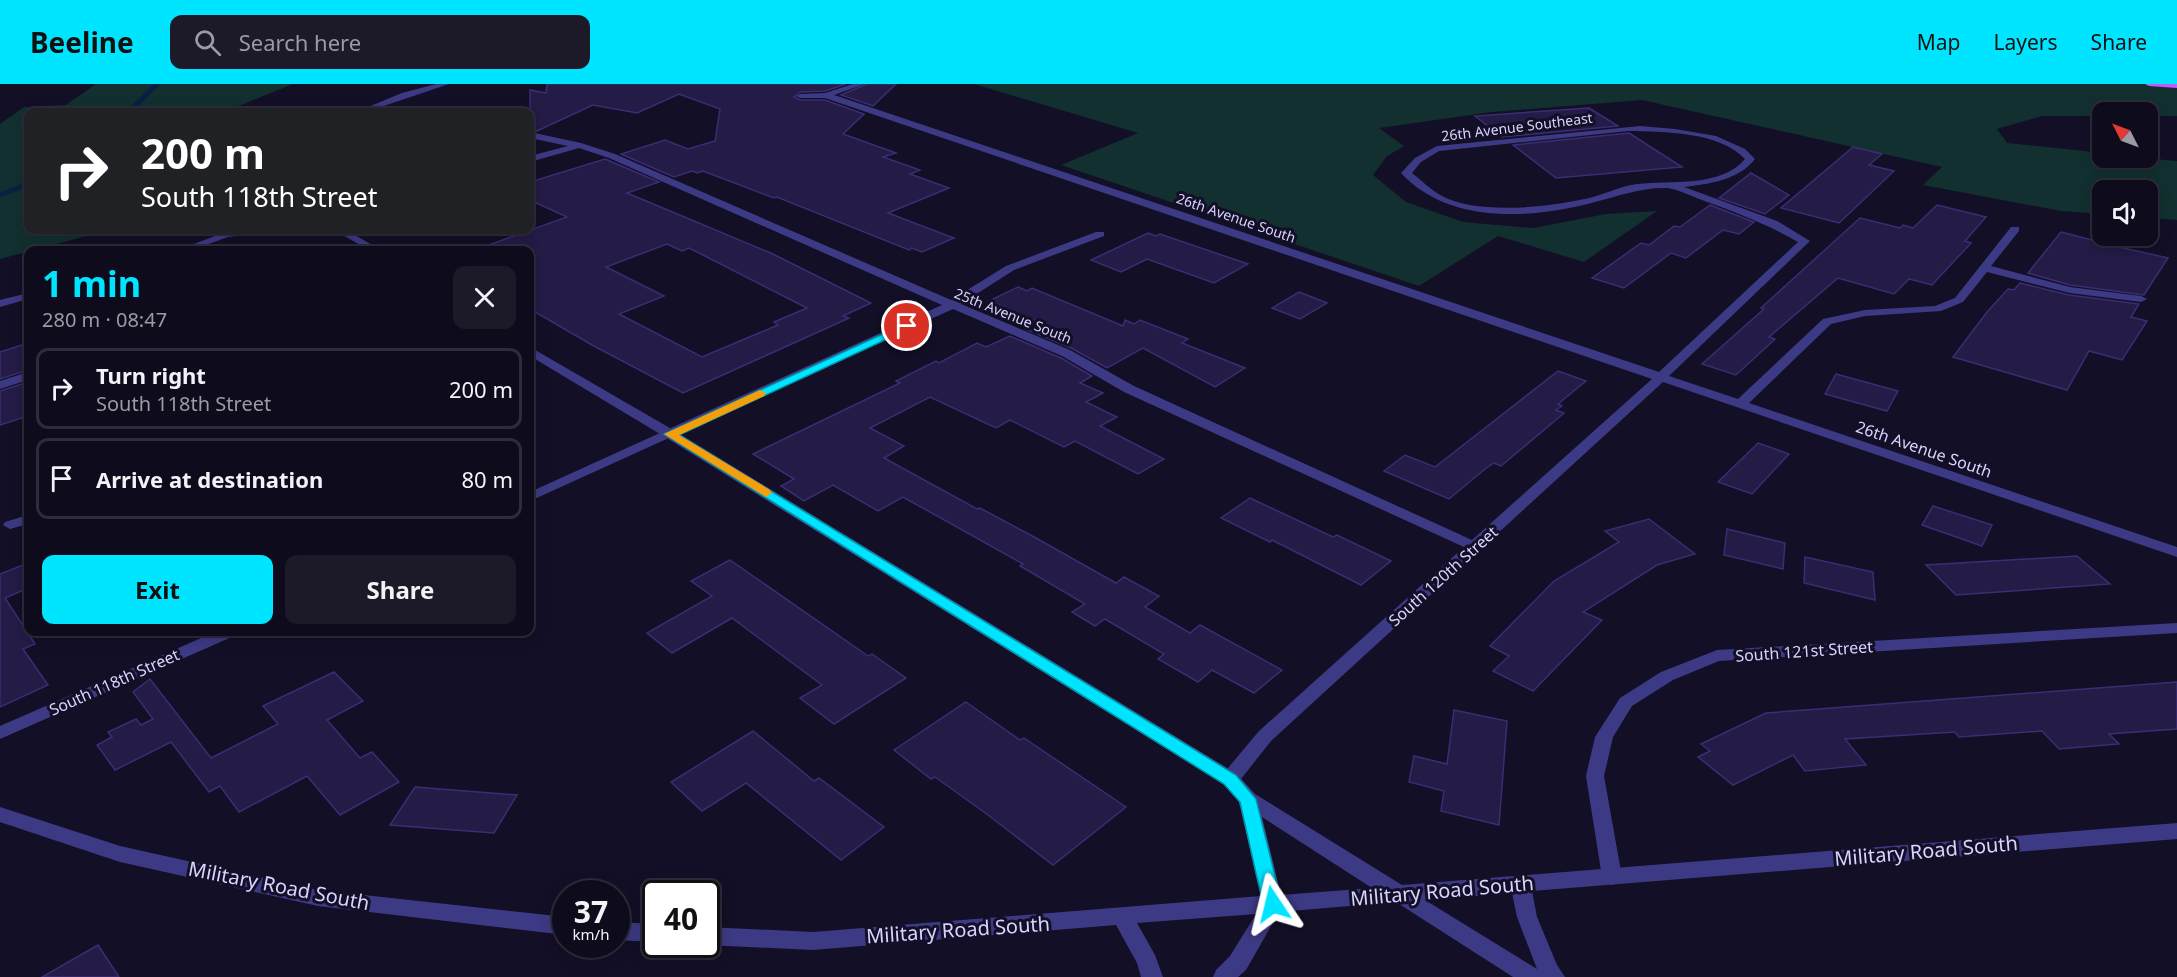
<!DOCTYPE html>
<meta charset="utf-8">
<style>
:root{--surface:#0e0b1c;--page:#1c1929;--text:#f1f3f6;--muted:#9b9ba3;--line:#2e2b3b;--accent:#00e5ff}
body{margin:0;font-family:"Noto Sans",sans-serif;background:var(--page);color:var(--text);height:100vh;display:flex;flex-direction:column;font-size:22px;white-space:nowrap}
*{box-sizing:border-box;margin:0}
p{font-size:20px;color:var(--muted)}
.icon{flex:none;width:33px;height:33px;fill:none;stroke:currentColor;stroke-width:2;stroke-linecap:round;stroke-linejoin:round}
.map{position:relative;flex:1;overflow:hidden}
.side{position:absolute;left:24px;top:162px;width:510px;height:390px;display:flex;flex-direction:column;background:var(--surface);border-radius:12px;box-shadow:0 3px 15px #0003,0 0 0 2px var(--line)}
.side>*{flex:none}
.hud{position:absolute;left:24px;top:24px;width:510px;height:126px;border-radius:12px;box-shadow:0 3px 15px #0003,0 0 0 2px var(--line);background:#202124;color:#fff;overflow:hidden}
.needle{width:39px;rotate:312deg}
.buttons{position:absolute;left:2092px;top:18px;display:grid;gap:12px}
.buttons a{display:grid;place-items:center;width:66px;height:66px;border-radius:12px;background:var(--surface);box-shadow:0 3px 15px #0003,0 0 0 2px var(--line);font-size:30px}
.speed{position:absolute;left:552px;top:796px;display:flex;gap:12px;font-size:30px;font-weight:700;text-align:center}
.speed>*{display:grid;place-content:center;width:78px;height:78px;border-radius:50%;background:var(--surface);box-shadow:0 3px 15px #0003,0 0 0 2px var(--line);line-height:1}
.speed small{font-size:15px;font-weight:400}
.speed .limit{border:3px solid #111;border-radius:9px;background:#fff;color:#111}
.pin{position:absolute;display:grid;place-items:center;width:51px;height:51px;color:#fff;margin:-26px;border:3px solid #fff;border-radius:50%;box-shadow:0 2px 6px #0007}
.me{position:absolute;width:66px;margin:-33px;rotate:350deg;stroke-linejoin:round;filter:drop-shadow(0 0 4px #0008)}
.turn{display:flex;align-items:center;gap:21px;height:126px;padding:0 18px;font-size:27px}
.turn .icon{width:78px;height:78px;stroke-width:2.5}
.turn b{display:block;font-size:42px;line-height:51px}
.round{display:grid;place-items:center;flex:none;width:63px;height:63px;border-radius:12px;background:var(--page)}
.headline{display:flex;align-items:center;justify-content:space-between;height:102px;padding:0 18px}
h1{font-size:36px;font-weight:700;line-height:45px;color:var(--accent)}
.primary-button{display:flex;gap:12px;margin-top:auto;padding:12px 18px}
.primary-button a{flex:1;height:69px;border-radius:12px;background:var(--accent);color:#111;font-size:24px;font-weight:700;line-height:69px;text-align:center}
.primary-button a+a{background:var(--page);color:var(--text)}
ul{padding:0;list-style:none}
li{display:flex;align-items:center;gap:18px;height:81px;margin:0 12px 9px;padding:0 6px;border:3px solid var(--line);border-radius:12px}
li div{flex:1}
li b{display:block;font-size:22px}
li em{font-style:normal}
header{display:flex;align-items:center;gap:36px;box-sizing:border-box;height:84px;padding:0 30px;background:var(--accent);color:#111}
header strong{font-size:28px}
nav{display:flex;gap:33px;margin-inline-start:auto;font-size:21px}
.search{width:420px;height:54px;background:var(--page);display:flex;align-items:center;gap:15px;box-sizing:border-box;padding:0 21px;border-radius:12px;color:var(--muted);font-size:22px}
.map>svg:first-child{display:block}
.green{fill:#12302f}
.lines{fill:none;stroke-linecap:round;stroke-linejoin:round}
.stream{stroke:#0a1f44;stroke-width:5}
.building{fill:#241b47;stroke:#3b2d73;stroke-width:1.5;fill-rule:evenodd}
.minor{fill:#3d3a85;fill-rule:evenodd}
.tertiary{fill:#3d3a85;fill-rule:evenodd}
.primary{fill:#c25bff;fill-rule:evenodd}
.route{fill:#00e5ff;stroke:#0095a6;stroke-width:1.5}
.slow{fill:#f59e0b}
.labels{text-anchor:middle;stroke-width:6;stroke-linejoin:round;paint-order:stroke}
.far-street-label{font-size:14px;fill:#d9d4ff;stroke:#130f26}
.street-label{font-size:16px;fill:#d9d4ff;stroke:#130f26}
.near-street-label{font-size:20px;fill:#d9d4ff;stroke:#130f26}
</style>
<header>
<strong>Beeline</strong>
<div class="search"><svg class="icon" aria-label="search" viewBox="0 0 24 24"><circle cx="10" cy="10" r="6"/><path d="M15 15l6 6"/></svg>Search here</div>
<nav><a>Map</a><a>Layers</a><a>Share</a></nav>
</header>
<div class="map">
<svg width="2177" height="893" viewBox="0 0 2177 893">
<rect width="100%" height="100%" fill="#130f26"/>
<g class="green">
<path d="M96 0H293L224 28H28V146H109L0 175V40L24 23 66 21Z"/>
<path d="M974 0H2177V32H2148V28H2103V32H2042L1997 45 2007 59 2103 69V74H2144L2177 77V136L2148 134V106H2103V130L2061 127 1923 101 1942 83 1642 16 1492 28 1379 44 1404 62 1387 72 1373 91 1406 118 1463 138 1533 144 1606 130 1657 127 1584 178 1498 152 1419 202 1061 81 1138 49Z"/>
</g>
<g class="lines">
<g class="stream">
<path d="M129 28 157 0"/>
<path d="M0 111 28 100"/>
</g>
</g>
<g class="building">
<path d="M547 0H846L825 7 800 8 794 13 800 16H825L864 30 843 50 896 69 883 73 920 86 910 90 949 104 888 129 954 154 922 168 912 164 909 166 777 113 774 114 703 87 697 89 692 87 674 93 621 70 665 56 688 65 715 57 720 25 679 10 637 29 593 21 537 47 530 46V6L546 9Z"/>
<path d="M867 0H896L873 22 841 11Z"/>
<path d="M1589 24 1618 42 1502 53 1475 32Z"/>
<path d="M1629 49 1682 83 1556 94 1513 61Z"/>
<path d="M1853 63 1882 70 1869 81 1894 87 1839 139 1781 124Z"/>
<path d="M605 75 659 98 627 109 773 170 871 219 843 232 849 234 683 309 592 261 530 225V166H483V163L567 133 530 116V98ZM667 160 682 167 689 164 701 170 807 224 774 238 778 241 702 273 619 230 664 212 606 183Z"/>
<path d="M1751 89 1789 111 1765 130 1719 114Z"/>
<path d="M1710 121 1754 138 1739 150 1723 146 1686 174 1671 169 1624 204 1592 194 1641 159 1649 161 1674 142 1680 143Z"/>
<path d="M1937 121 1986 133 1965 157 1971 159 1932 201 1909 195 1894 210 1838 194 1769 253 1775 255 1736 291 1702 280 1764 225 1761 224 1860 134 1900 144 1903 141 1913 144Z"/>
<path d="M2061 148 2119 163 2168 174 2144 211 2070 201 2028 189Z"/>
<path d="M1148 149 1156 152 1160 150 1248 180 1214 199 1147 175 1121 188 1091 176Z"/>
<path d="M2020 199 2069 211 2139 220 2131 233 2147 237 2122 276 2089 267 2067 306 1953 273 1987 228 2008 205 2014 206Z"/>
<path d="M1018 203 1027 207 1032 204 1123 242 1125 236 1134 240 1140 236 1188 255 1182 259 1245 284 1215 303 1143 264 1107 284 1071 264 1025 245 1039 238 989 217Z"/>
<path d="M1299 208 1327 219 1300 235 1272 224Z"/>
<path d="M1010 252 1061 274 1092 292 1080 299 1103 309 1086 318 1117 333 1100 342 1164 375 1138 390 1075 357 1064 363 1010 336 996 344 930 313 870 344 904 362 884 374 977 425 980 424 1036 454 1116 499 1124 493 1159 512 1145 523 1190 549 1200 541 1282 586 1254 609 1212 586 1198 598 1158 575 1164 570 1105 535 1095 542 1072 528 1085 520 1020 482 1023 480 903 413 878 427 833 401 804 417 781 402 794 395 753 370 900 299 896 297 936 277 939 279 977 259 986 263Z"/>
<path d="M28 259V286L0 295V268Z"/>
<path d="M1558 287 1586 297 1558 320 1562 322 1556 326 1564 329 1501 382 1494 379 1485 385 1449 415 1384 387 1405 371 1435 383Z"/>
<path d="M1836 290 1898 307 1887 327 1825 310Z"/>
<path d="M28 298V332L0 341V307Z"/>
<path d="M1758 359 1789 370 1752 410 1718 398Z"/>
<path d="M1250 414 1333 453 1337 451 1391 477 1361 501 1272 456 1270 458 1221 434Z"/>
<path d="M1933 422 1992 441 1982 462 1922 441Z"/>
<path d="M1649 435 1695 470 1657 481 1583 528 1602 536 1533 607 1493 587 1509 572 1490 562 1554 497 1619 458 1605 447Z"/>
<path d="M1727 445 1785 459 1783 485 1724 471Z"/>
<path d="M2077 472 2110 500 1956 511 1926 481Z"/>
<path d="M1805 473 1873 488 1875 516 1804 499Z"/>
<path d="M730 476 868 572 872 570 906 594 834 640 800 614 822 601 732 534 672 569 647 549 712 512 691 497Z"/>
<path d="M28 479V504L5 514 35 560 23 565 48 601 0 623V490Z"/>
<path d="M334 588 363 617 327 636 360 674 372 668 399 698 340 731 307 692 239 728 220 702 209 708 171 658 115 686 97 661 112 653 108 648 136 635 141 641 153 635 133 608 150 595 211 674 278 640 263 622Z"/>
<path d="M2177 598V645L2109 650 2119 660 2059 665 2042 647 1959 653 1955 648 1845 655 1866 681 1805 687 1793 671 1733 701 1698 673 1710 667 1701 660 1766 629Z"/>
<path d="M966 618 1020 656 1024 654 1126 723 1053 781 988 731 935 693 931 695 894 666Z"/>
<path d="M1454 626 1507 637 1499 741 1441 727 1444 707 1409 698 1414 672 1447 680Z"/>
<path d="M753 647 814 697 819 694 884 743 841 776 746 699 702 727 671 698Z"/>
<path d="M415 703 517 711 494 749 390 741Z"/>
<path d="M98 861 119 893H42Z"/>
</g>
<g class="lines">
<g class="minor">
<path d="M853 0H865L834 11 1659 288 1798 158C1767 140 1735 128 1702 116 1691 112 1678 105 1667 104 1642 103 1619 112 1595 118 1532 135 1449 141 1401 89L1415 74 1437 62 1640 42 1675 45 1716 52 1745 65 1755 75C1739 96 1709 100 1684 103L1777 137 1810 157 1669 292 1738 315 1823 235 1865 226 1935 222 1955 214 2011 143H2019V147L1991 182 2070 203 2141 212 2147 215 2141 218 2070 209 1987 188 1963 218 1941 227 1865 232 1831 240 1749 319 2177 463V473L1663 298 1271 657 1237 700 1230 702 1223 700 1221 695 1223 690 1259 647 1464 463 1124 308 1062 272 953 225 530 417V408L942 221 609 74 579 64 530 78V72L568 62 530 54V48L581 59 615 70 951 216 1006 182 1096 148H1104V152L1014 186 961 220 1070 266 1134 302 1472 456 1652 295 825 14H800L796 12 800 10 825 9ZM1628 47C1664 48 1718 47 1745 75 1721 104 1670 96 1637 100 1622 102 1607 109 1593 113 1553 123 1477 132 1440 111 1430 105 1421 96 1412 89L1421 78 1439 67Z"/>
<path d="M28 288V296L0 305V297Z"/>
<path d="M28 431V440L10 445 3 441 5 438Z"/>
<path d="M2177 539V549L1719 577 1673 596 1632 622 1613 653 1604 692 1622 793 1619 799 1612 801 1605 799 1602 793 1586 692 1595 653 1620 614 1661 588 1717 566Z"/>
<path d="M215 548H236L234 552 0 655V642Z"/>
</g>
<g class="tertiary">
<path d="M436 0H449L366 28H356L402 9Z"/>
<path d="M231 146H266L261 149 228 153 192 166H178Z"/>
<path d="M334 146H346L381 166H369Z"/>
<path d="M28 209V215L0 223V216Z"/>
<path d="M530 263 675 347 1237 690 1255 710 1402 801 2177 739V755L1532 807 1537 833 1557 881 1565 893H1513L1396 818 1279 828 1246 886 1238 893H1213L1216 886 1230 872 1256 830 1137 839 1155 871 1163 893H1141L1137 879 1116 841 813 866 706 861V843L813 848 1261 812 1239 718 1223 700 665 353 530 272ZM1262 733 1372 804 1281 811ZM1512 809 1517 833 1537 885 1425 816Z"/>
<path d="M0 723 120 762 318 806 566 833V851L318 822 120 778 0 738Z"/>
<path d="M616 838 656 840V858L616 856Z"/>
</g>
<path class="primary" d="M2145 0H2177V4L2149 2Z"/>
</g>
<path class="route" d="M907 239 911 240V244L679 351 1236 691 1256 715 1282 820 1279 826 1273 828 1266 826 1263 820 1240 718 1224 700 664 350Z"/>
<path class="slow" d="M760 306 766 309 764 312 679 351 770 406 772 409 766 413 664 350Z"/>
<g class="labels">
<g class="far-street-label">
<text transform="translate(1517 43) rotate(-7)" y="5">26th Avenue Southeast</text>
<text transform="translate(1236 134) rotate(19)" y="5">26th Avenue South</text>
<text transform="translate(1013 232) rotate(22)" y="5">25th Avenue South</text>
</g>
<g class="street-label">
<text transform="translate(1924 365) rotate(19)" y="6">26th Avenue South</text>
<text transform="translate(1443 492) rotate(-42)" y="6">South 120th Street</text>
<text transform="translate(1804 567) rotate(-4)" y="6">South 121st Street</text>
<text transform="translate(114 598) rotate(-24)" y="6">South 118th Street</text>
</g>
<g class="near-street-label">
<text transform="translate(1926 767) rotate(-5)" y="7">Military Road South</text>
<text transform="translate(279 802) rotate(11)" y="7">Military Road South</text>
<text transform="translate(1442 807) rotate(-5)" y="7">Military Road South</text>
<text transform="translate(958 846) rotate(-4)" y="7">Military Road South</text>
</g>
</g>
</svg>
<div class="buttons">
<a><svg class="needle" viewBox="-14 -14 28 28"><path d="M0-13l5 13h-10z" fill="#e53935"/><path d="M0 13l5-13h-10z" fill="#9b9ba3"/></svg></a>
<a><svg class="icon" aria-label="sound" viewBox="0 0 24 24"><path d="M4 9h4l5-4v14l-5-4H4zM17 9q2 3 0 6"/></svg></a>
</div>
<div class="speed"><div>37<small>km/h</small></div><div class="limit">40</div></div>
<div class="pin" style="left:907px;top:242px;background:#d93025"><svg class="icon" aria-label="arrive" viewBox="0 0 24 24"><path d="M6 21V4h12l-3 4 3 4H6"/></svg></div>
<svg class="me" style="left:1273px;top:820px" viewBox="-20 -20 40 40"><path d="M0-17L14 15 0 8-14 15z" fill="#00e5ff" stroke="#fff" stroke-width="4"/></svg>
<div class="hud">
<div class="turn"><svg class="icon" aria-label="right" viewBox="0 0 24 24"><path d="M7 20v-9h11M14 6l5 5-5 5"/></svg><div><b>200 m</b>South 118th Street</div></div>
</div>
<section class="side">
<div class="headline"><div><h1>1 min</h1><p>280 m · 08:47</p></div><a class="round"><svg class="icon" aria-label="close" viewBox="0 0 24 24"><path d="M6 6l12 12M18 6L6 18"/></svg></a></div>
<ul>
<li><svg class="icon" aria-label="right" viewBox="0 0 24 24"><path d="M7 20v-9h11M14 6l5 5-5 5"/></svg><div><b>Turn right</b><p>South 118th Street</p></div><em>200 m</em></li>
<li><svg class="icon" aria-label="arrive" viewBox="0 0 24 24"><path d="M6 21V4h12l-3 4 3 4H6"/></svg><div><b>Arrive at destination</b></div><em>80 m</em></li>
</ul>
<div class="primary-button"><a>Exit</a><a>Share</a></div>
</section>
</div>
